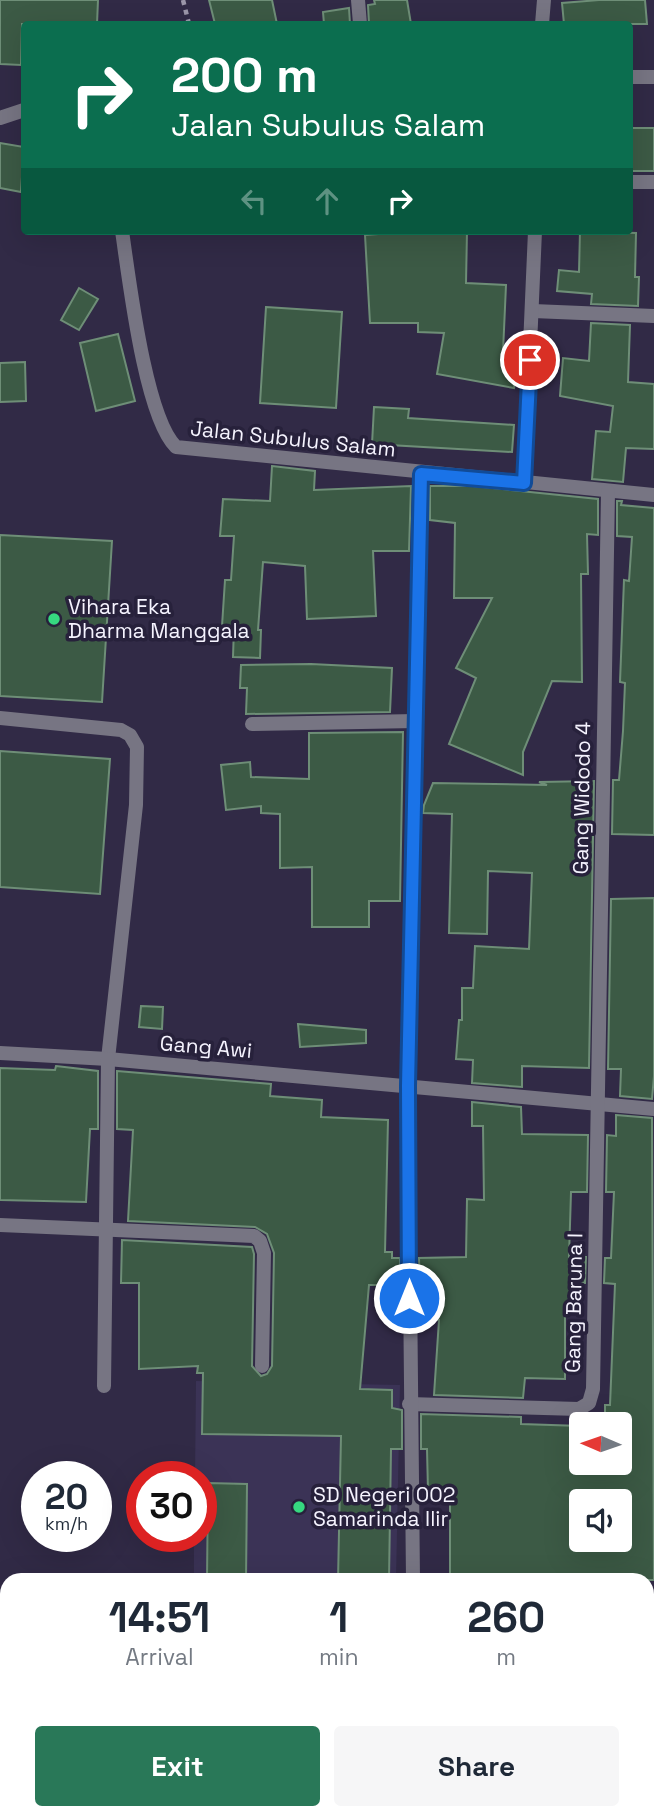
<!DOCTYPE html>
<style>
:root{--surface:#fff;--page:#f6f6f7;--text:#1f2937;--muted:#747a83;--accent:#297858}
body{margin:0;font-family:"Space Grotesk",sans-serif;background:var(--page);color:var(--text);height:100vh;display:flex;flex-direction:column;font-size:26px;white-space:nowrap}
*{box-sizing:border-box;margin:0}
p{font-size:23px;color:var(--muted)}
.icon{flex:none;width:38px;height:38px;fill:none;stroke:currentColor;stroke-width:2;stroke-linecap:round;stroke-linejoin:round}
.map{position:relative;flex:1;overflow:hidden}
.drawer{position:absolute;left:0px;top:1573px;width:654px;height:247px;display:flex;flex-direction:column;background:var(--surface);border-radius:21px 21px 0 0;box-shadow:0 7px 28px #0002}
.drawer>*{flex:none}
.top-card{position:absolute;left:21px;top:21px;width:612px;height:214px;border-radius:7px;box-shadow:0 7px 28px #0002;background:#0b6e4f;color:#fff;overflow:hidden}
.needle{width:46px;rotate:272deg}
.buttons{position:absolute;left:569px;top:1412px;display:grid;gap:14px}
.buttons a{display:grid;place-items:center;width:63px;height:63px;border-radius:7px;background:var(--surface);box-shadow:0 7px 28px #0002;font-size:35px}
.speed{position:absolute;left:21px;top:1461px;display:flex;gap:14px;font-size:35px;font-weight:700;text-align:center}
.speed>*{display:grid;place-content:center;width:91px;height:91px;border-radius:50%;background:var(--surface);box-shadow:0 7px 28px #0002;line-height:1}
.speed small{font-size:18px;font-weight:400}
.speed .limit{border:10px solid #d22;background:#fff;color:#111}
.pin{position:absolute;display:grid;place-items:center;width:60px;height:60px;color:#fff;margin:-30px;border:4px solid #fff;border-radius:50%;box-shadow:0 2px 7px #0007}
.me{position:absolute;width:77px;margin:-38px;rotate:0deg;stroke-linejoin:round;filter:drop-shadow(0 0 5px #0008)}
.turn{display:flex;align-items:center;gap:24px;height:147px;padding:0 35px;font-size:32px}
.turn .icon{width:91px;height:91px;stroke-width:2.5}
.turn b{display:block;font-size:49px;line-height:60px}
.lanes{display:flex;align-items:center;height:66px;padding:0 35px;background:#0003;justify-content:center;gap:35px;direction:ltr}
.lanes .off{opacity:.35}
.eta{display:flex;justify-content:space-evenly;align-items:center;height:119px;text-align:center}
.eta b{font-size:42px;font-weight:600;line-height:49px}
.primary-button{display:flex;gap:14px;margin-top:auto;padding:14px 35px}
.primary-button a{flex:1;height:80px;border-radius:7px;background:var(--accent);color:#fff;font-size:28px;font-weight:600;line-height:80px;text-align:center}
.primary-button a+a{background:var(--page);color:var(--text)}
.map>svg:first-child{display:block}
.built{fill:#3b3356}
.building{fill:#3c5a45;stroke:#6e8e77;stroke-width:2;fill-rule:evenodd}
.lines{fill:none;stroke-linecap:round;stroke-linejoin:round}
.path{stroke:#9b96a9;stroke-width:4.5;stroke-dasharray:5 5;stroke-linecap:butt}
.lane{stroke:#777583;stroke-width:14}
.street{stroke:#777583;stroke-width:14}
.secondary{stroke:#a09bb2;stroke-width:14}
.route-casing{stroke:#114b97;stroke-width:18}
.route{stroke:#1a73e8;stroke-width:12}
.poi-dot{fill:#36d880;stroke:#27213b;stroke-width:2.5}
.labels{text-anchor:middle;stroke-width:7;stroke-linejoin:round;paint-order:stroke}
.street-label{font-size:21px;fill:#f5f3fe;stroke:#27213b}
.poi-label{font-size:21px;fill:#f5f3fe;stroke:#27213b;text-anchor:start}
</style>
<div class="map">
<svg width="654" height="1819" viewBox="0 0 654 1819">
<rect width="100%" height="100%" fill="#312a46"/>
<path class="built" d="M196 1381 400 1385 396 1580H194V1537L201 1536V1477H195Z"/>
<g class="building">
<path d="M0 0H98L97 24H22L21 65 0 64Z"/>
<path d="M209 0H272L277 24H215Z"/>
<path d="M374 0H407L411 24H369L368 5 375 4Z"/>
<path d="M599 0H645L647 24H564L562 3Z"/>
<path d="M349 8 350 24H324L323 12Z"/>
<rect x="630" y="128" width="24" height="43"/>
<path d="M0 143 24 147 21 192 0 188Z"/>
<path d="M418 231H467L466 283 506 285 503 352 520 355 514 388 437 374 444 333 418 332V323H370L365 235Z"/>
<path d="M580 231 636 233 635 277H639L638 306 591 304 592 294 557 291 559 270 579 272Z"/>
<path d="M79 288 98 299 79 330 61 320Z"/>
<path d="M266 307 342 312 336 408 260 403Z"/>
<path d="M591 323 630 325 628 382 654 384V449L626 448 623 482 592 479 596 431 610 432 613 406 560 396 563 358 589 361Z"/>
<path d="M118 334 135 401 96 411 80 343Z"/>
<path d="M25 362 26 401 0 402V363Z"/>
<path d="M374 407 409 409 408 418 514 425 512 452 372 444Z"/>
<path d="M272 466 315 471 314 490 411 486 409 551H373L376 616 307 619 305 566 263 562 258 630H261L260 658 233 657 234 627 222 626 225 580H231L234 536H220L223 499 270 501Z"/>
<path d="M430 486H473L598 499V535L587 534 588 574H581L582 682 552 681 523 752V775L449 744 476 678 456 668 492 598H454L455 523 430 520Z"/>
<path d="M617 501H622L621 505 654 508V835L612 834 613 780H619L623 731 625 683 620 682 624 580 629 581 632 537 617 536Z"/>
<path d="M0 535 112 541 102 702 0 696Z"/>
<path d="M311 664 392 668 390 712 246 714 247 688H240L241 665Z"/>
<path d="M403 732 400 901H369V927H312V867L280 868V814L261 813V806L226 810 221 765 250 762 251 777 309 779V733Z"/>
<path d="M0 751 110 759 100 894 0 887Z"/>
<path d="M594 781 589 1068 522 1066V1087L472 1083 473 1060 456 1059 459 1020H462V988H473L475 946 529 949 532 873 488 871 487 934 449 933 452 814 423 813 424 805 433 783 547 785 539 782Z"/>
<path d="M654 898V1076L652 1099 620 1096 621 1069H608L611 899Z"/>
<path d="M141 1006 163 1007 162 1029 139 1027Z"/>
<path d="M298 1024 366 1030V1043L300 1047Z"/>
<path d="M56 1066 98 1071V1129H90L86 1202 0 1200V1068L55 1070Z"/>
<path d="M117 1071 271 1084 270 1096 322 1100 321 1117 388 1120 385 1252H392V1258H400V1285H369L360 1389 392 1390V1408L402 1410V1449H391L389 1580H338L341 1436 202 1434 203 1373H197L198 1366 139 1369V1283H121L122 1240 252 1247 254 1254 252 1366 261 1376 267 1374 272 1366 274 1253 267 1234 255 1227 128 1221 133 1130 117 1129Z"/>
<path d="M472 1102 521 1107 522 1134 588 1135 587 1192H571L569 1257H586L585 1283 571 1282 570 1314H565V1379L525 1378 523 1398 434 1395 439 1320H430L429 1286H420L419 1258 466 1257 467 1199 484 1200 483 1126H472Z"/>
<path d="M616 1115 652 1118 654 1580H450V1491H428L427 1449H421V1414L521 1417V1424L581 1426V1463H620V1424H605V1405H610L615 1284 604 1283 605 1258H611L614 1192H606L607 1135 616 1136ZM581 1502H620V1540H581Z"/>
<path d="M208 1483 247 1484 246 1580H207Z"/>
</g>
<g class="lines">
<path class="path" d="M183 0 189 24"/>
<g class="lane">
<path d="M0 718 121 730 130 735 137 747 136 805 108 1059"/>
<path d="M0 1755 7 1696"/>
<path d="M94 1819 95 1813"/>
</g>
<g class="street">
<path d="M358 0 360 24"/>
<path d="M542 24 544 0"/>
<path d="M630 77H654"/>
<path d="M0 118 24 110"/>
<path d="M630 182H654"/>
<path d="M122 231C129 278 145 417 176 447L654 495"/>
<path d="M533 311 654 316"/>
<path d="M524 483 535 231"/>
<path d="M252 724 416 721"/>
<path d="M0 1053 108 1059 654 1109"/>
<path d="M0 1225 254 1236 260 1241 264 1253 262 1366"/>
<path d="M104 1386 108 1059"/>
<path d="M409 1404 579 1409 589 1403 593 1389 608 492"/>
<path d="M413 1580 408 1086 421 473"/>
</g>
<g class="secondary">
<path d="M0 1634 7 1635"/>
<path d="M648 1686H654"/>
</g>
</g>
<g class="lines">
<defs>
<path id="route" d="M409 1298 408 1086 421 474 524 483 530 360"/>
</defs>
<use href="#route" class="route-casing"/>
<use href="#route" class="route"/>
</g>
<g class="poi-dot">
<circle cx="54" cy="619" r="7"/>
<circle cx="299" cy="1507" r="7"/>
</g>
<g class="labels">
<g class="street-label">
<text transform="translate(293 439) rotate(6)" y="7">Jalan Subulus Salam</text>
<text transform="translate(582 798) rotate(-89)" y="7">Gang Widodo 4</text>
<text transform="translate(206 1047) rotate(5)" y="7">Gang Awi</text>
<text transform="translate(574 1303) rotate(-89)" y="7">Gang Baruna I</text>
</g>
<g class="poi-label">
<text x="68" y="614">Vihara Eka<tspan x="68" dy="24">Dharma Manggala</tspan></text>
<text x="313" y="1502">SD Negeri 002<tspan x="313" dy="24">Samarinda Ilir</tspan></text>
</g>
</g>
</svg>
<div class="buttons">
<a><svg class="needle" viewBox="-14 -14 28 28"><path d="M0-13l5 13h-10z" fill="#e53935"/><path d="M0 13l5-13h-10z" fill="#747a83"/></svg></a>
<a><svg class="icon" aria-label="sound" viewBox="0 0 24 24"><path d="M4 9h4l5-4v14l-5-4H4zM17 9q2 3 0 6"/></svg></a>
</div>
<div class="speed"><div>20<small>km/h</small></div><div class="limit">30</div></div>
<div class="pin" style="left:530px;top:360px;background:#d93025"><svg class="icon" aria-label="arrive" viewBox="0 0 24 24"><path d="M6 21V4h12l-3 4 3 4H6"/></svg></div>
<svg class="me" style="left:409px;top:1298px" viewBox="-20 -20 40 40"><circle r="17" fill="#1a73e8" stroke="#fff" stroke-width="3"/><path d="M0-11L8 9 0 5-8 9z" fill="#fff"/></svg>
<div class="top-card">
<div class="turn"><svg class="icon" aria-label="right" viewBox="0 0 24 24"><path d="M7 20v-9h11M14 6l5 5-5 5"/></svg><div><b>200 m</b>Jalan Subulus Salam</div></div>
<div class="lanes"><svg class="icon off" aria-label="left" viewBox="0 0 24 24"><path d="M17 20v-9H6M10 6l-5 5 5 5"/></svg><svg class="icon off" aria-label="ahead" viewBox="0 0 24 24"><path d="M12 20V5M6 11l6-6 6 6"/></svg><svg class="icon" aria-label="right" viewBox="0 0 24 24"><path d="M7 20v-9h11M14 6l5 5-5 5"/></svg></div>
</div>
<section class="drawer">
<div class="eta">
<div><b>14:51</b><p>Arrival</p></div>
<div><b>1</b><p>min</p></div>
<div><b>260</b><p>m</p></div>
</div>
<div class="primary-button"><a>Exit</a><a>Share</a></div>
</section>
</div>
